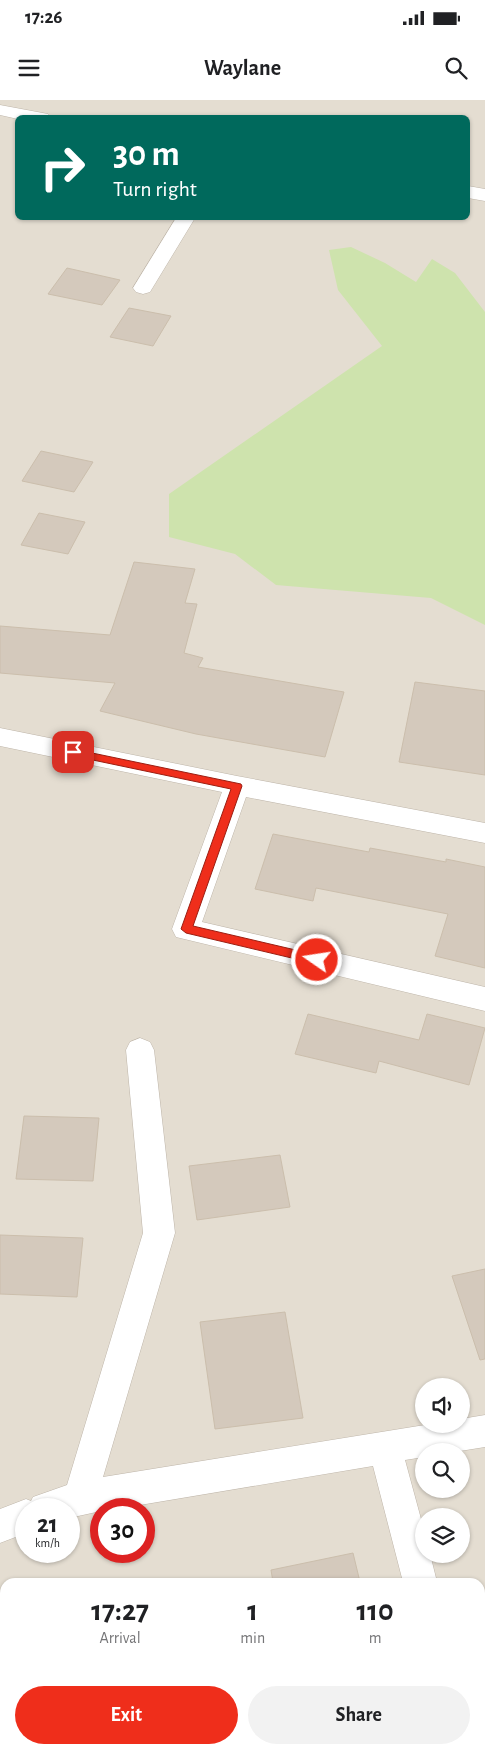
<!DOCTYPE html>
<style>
:root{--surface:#fff;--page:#f2f2f2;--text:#202124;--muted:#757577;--accent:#ef2e1b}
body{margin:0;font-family:"Alegreya Sans",sans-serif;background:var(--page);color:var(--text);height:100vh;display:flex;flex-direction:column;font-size:19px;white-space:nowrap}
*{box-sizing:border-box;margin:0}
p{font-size:16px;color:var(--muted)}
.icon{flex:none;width:28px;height:28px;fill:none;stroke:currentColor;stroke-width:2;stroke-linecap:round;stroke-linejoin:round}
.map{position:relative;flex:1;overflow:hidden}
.drawer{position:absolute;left:0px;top:1478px;width:485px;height:176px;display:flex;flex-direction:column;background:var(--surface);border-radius:15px 15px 0 0;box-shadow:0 1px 4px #0004}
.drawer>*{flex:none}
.hud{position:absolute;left:15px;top:15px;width:455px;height:105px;border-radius:8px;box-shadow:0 1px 4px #0004;background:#00695c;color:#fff;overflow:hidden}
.fabs{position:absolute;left:415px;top:1278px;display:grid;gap:10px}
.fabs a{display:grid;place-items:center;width:55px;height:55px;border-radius:50%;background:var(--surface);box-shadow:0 1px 4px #0004;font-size:25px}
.speed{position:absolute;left:15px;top:1398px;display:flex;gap:10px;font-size:25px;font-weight:700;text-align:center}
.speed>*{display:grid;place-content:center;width:65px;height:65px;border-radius:50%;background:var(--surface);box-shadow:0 1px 4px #0004;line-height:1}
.speed small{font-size:12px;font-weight:400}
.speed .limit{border:8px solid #d22;background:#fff;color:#111}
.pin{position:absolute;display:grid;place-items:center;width:42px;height:42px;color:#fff;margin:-21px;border-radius:10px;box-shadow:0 2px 8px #0006}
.me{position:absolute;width:55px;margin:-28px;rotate:283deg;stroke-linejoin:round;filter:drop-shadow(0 0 4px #0008)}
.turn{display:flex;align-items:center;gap:18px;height:105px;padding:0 15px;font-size:22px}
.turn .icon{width:65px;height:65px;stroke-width:2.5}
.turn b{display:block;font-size:35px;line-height:42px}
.eta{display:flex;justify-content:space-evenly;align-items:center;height:85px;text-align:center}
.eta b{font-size:30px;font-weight:700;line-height:35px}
.cta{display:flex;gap:10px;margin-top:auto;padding:10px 15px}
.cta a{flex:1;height:58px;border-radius:30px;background:var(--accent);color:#fff;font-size:20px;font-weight:700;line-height:58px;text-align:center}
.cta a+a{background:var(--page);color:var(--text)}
.status{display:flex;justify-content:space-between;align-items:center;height:35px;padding:0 25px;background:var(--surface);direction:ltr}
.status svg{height:14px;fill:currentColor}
header{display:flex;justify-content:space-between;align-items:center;height:65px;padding:0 15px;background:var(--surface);font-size:22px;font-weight:700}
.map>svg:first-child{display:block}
.residential{fill:#e4ddd1;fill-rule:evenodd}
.green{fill:#cee3ad}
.building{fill:#d4c9bc;stroke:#cbbeac}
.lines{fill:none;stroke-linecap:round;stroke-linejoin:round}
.minor-casing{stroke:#beb5a9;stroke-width:1}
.minor{fill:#fff;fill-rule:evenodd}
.route{fill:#ef2e1b;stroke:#9b1e12}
</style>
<div class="status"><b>17:26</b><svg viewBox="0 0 49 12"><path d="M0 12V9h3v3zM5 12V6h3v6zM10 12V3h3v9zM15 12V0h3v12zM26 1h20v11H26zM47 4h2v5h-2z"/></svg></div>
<header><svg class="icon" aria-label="menu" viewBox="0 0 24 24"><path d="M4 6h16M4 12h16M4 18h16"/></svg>Waylane<svg class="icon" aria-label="search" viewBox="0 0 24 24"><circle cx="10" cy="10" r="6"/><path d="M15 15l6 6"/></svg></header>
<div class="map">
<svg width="485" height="1653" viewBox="0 0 485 1653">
<rect width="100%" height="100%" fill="#f0ebe3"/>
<path class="residential" d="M0 0H485V1653H0ZM18 18H468V118H18ZM424 1286H461V1324H424ZM424 1351H461V1389H424ZM26 1409H69V1451H26ZM101 1409H144V1451H101ZM424 1416H461V1454H424ZM5 1482H480V1649H5Z"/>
<path class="green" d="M351 147 385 163 416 182 432 159 455 173 485 212V525L431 498 276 485 235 454 169 437V394L382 246 338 190 329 150Z"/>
<g class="building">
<path d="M67 168 120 180 102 205 48 194Z"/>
<path d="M129 208 171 216 153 246 110 237Z"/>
<path d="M41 351 93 362 74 392 22 381Z"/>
<path d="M39 413 85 422 68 454 21 445Z"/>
<path d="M134 462 195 469 185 503 197 504 184 553 203 558 198 567 344 592 325 657 196 634 100 611 115 583 0 573V526L110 535Z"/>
<path d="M415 582 485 591V675L399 662Z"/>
<path d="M273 734 369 752 370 748 446 762V759L485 767V868L435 856 448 814 316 788 313 801 255 789Z"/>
<path d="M308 914 419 940 427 914 485 928 469 985 379 961 376 973 295 954Z"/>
<path d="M24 1016 99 1018 93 1081 16 1079Z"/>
<path d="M280 1055 290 1107 197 1120 189 1066Z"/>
<path d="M0 1135 83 1138 77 1197 0 1194Z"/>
<path d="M485 1169V1259L480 1260 452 1176Z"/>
<path d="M285 1212 303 1318 215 1329 200 1222Z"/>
<path d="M353 1453 360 1482H273L271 1470Z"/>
</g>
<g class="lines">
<defs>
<g id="minor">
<path d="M0 5 48 14 51 18 18 19 0 15Z"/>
<path d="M468 86 485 89V101L468 98Z"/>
<path d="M176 118H195L150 192 143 194 136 192 133 188Z"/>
<path d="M0 628 237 676 485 723V743L246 697 202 822 485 887V911L176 837 172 829 222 692 0 646Z"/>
<path d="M140 938 150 942 154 950 175 1133 103 1377 431 1324H461V1319L485 1315V1347L460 1351H424V1357L405 1360 424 1430V1454H430L437 1482H403L373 1366 116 1409H101V1411L69 1418V1409H26V1433L0 1443V1409L26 1399 31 1401 33 1397 67 1385 143 1133 126 950 130 942Z"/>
<path d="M480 1645 483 1653H445L444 1649H480Z"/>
</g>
</defs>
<use href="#minor" class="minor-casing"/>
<use href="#minor" class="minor"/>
</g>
<path class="route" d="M73 649 241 684 242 686 193 826 317 855 323 860 321 863 317 864 186 833 181 829 231 689 69 655 68 652Z"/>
</svg>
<div class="fabs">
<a><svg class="icon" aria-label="sound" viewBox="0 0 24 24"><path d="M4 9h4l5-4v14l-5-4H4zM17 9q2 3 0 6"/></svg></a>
<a><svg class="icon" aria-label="search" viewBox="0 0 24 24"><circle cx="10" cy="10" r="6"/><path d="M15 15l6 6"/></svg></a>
<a><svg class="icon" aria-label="layers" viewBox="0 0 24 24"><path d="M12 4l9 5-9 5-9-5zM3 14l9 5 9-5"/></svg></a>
</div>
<div class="speed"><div>21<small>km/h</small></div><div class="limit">30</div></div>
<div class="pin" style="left:73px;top:652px;background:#d93025"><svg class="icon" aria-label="arrive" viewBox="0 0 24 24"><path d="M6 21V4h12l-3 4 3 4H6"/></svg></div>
<svg class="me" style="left:317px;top:860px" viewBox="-20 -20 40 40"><circle r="17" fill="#ef2e1b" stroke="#fff" stroke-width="3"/><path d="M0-11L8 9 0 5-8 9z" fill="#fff"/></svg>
<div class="hud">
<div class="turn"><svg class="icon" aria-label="right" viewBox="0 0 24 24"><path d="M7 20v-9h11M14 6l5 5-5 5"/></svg><div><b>30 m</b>Turn right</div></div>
</div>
<section class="drawer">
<div class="eta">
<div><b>17:27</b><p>Arrival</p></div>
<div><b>1</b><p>min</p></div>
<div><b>110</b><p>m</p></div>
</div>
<div class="cta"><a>Exit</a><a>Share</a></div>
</section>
</div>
